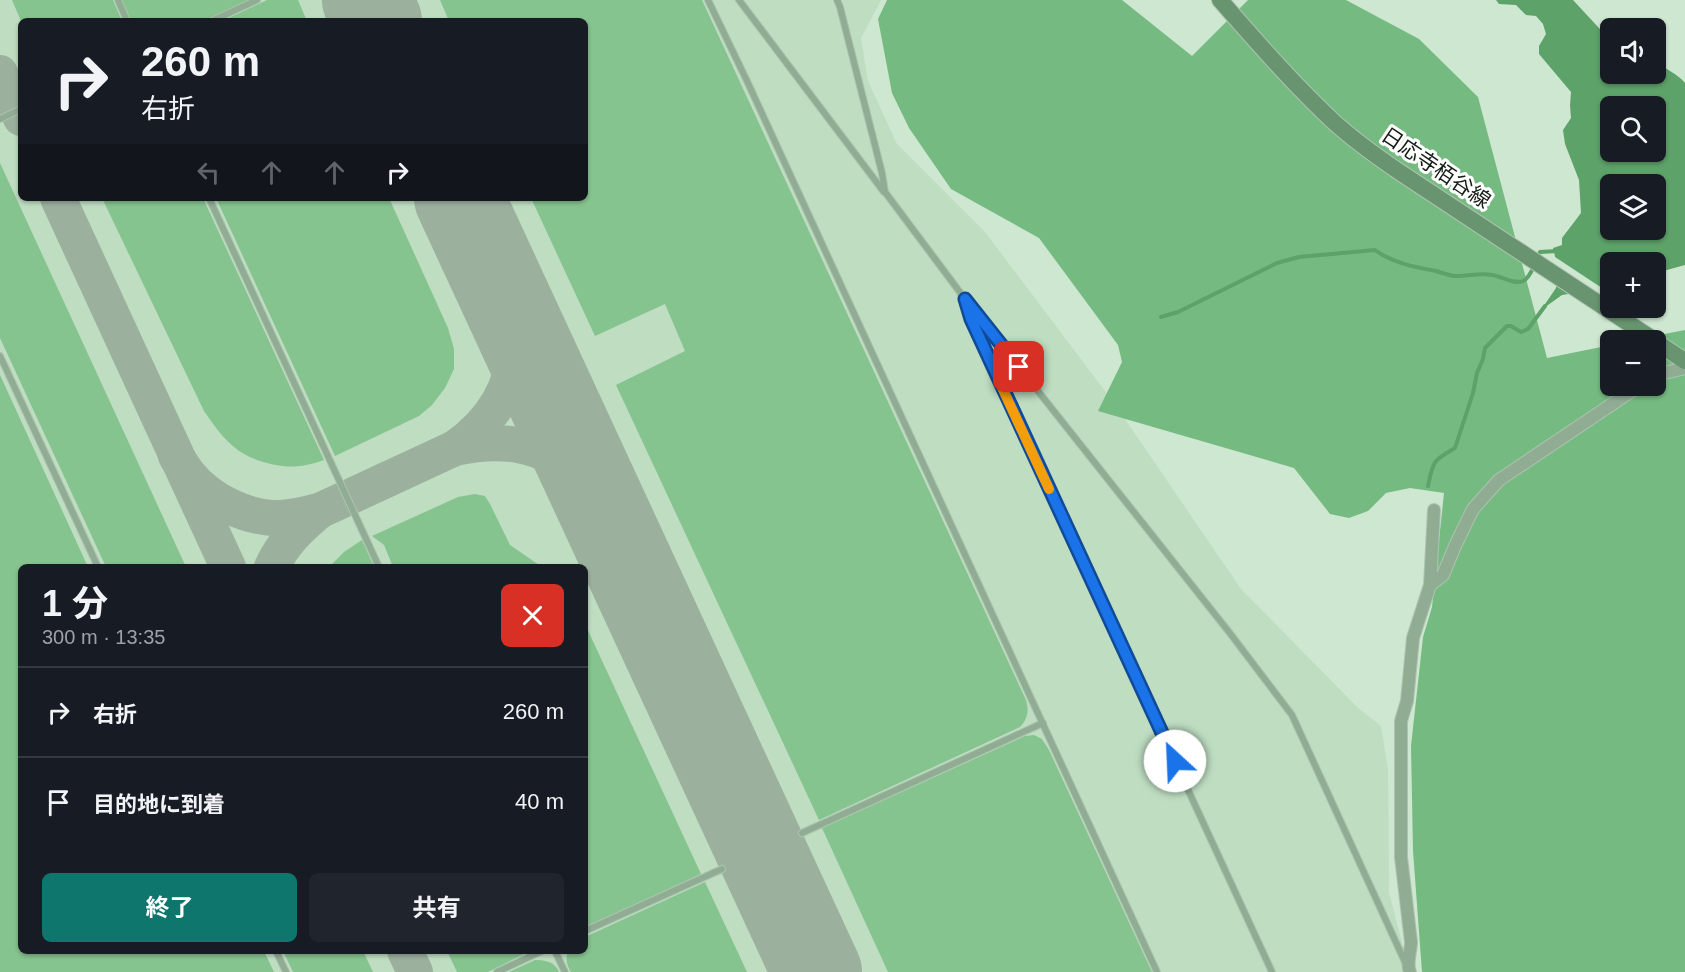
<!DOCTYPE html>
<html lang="ja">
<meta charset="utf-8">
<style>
:root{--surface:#171b24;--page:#20242c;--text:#f1f3f6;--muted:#9ea1a6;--line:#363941;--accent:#0f766e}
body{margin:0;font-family:Arial,"Noto Sans JP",sans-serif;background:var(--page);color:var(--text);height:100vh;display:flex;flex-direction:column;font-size:22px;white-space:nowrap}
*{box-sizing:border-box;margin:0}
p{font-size:20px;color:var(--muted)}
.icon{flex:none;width:33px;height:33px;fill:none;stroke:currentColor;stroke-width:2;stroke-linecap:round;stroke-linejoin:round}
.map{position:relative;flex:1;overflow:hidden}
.drawer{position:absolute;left:18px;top:564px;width:570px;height:390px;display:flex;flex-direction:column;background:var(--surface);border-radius:9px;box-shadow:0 2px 4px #0004}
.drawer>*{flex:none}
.hud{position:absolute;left:18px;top:18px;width:570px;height:183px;border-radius:9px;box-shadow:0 2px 4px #0004;background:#171b24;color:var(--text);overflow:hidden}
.fabs{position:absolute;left:1600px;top:18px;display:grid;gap:12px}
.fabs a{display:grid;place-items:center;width:66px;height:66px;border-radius:9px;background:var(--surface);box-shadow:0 2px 4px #0004;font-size:30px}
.pin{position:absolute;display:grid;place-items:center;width:51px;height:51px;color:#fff;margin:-26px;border-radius:12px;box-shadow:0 3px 9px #0006}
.me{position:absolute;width:66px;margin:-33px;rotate:335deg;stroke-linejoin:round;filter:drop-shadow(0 0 4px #0008)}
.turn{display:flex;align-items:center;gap:21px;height:126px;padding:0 24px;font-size:27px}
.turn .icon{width:78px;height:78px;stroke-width:2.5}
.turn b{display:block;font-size:42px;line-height:51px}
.lanes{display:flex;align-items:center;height:57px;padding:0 24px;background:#0003;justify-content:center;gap:30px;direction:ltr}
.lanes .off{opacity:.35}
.round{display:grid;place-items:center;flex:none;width:63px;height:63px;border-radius:9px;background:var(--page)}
.overview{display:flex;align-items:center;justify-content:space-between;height:102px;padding:0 24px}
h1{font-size:36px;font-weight:700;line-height:45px}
.button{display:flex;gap:12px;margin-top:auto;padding:12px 24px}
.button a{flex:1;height:69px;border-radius:9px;background:var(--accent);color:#fff;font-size:24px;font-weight:700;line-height:69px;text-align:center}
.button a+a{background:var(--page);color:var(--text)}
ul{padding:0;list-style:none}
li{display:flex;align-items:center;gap:18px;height:90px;padding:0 24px;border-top:2px solid var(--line)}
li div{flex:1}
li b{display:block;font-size:22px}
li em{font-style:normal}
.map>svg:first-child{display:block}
.built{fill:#beddc1;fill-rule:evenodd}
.green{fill:#86c48f}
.forest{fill:#75bb81}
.water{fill:#5da269;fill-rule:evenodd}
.pier{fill:#cee7d1}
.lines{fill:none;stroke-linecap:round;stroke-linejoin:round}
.stream{stroke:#5da269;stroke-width:4}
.taxiway{stroke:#9cb09e;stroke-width:36}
.runway{stroke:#9cb09e;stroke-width:90}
.lane-casing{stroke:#adc3af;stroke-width:8}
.street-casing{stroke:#adc3af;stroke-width:14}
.secondary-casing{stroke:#adc3af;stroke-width:18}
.lane{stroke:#90ad94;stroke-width:6}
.street{stroke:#90ad94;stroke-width:12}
.secondary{stroke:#68946f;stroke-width:16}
.route-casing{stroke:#114b97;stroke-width:15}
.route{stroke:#1a73e8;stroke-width:10}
.slow{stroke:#f59e0b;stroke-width:10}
.labels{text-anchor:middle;stroke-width:6;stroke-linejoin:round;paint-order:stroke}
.street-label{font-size:21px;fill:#141d15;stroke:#fff}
</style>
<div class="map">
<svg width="1685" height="972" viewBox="0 0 1685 972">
<rect width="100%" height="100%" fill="#cee7d1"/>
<path class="built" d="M0 0H881L861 38 868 81 897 144 985 232 1114 403 1241 589 1358 708 1381 726 1388 769 1389 893 1410 972H0ZM21 21H585V198H21ZM21 567H585V951H21Z"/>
<g class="green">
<path d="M12 0H113L122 21H21Z"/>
<path d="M122 0H250L205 21H131Z"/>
<path d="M267 0H298L307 21H222Z"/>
<path d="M440 0H702L1026 700C1029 711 1028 718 1020 727L819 820 616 385 685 351 665 304 595 336 531 198H585V21H449Z"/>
<path d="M0 163 186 567H106L0 338Z"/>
<path d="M102 198H203L324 460C318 462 312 464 306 465 284 470 252 462 234 447 222 437 213 424 204 411Z"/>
<path d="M216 198H389L448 328 454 349V369L445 388 432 405 419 416 335 456Z"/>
<path d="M0 375 88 567H21V951H264L274 972H0Z"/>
<path d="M475 494 485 496 490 504 510 545 542 567H393L384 545 372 536 458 497Z"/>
<path d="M362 540 374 567H329L344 552Z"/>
<path d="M585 624 701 874 585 928Z"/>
<path d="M1034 735 1042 739 1049 750 1152 972H888L822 828 1025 736Z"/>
<path d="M705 882 747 972H571C567 965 565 959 568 951H585V937Z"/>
<path d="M283 951H363L373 972H293Z"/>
<path d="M447 951H530L488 972H457Z"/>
<path d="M535 960C546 960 555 962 559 972H509Z"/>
</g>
<path class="forest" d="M887 0H1122L1192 56 1248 0H1346L1419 39 1478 97 1547 358 1611 345V386H1656V340H1633L1685 330V972H1422L1413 851 1411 746 1423 637 1432 607 1444 493 1410 488 1386 493 1368 511 1349 518 1330 514 1294 468 1098 411 1122 362 1118 345 1039 238 951 189 909 128 892 93 878 19Z"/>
<path class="water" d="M1496 0H1573L1611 41V74H1656V62C1665 69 1678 74 1685 83V265L1656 273V262H1611V284L1600 289 1562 295 1541 310 1556 288 1558 269 1553 248 1562 245V238L1581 213 1579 180 1565 144 1563 130 1571 118 1570 105 1571 92 1539 54V46L1546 34 1543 24 1536 16 1526 15 1516 5 1499 4ZM1611 106H1656V152H1611ZM1611 184H1656V230H1611Z"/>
<path class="pier" d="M1552 255 1605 290 1572 296 1553 284 1555 269Z"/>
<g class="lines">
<g class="stream">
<path d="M1538 257 1540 252 1557 251"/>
<path d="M1161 317 1178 312 1277 263 1299 257 1375 250C1393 263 1414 267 1436 271 1442 273 1448 275 1454 276 1467 277 1479 272 1492 275 1501 276 1514 285 1523 281 1529 278 1531 272 1534 266"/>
<path d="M1428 486C1433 462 1432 461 1455 448L1473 393 1477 373 1483 359 1485 348 1507 326H1511L1521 332 1528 329 1545 306"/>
</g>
<g class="taxiway">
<path d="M0 73 21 118"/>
<path d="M58 198 228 567"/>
<path d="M455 448C501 438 543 442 578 476 591 488 600 507 609 523"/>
<path d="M176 456C180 462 184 469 189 475 210 501 248 519 281 518 294 517 307 514 319 511L455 448C491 423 516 386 514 341 514 325 508 310 504 295"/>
<path d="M272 567C283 543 299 528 319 511"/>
<path d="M405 951 415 972"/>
</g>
<g class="runway">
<path d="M367 0 377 21"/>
<path d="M459 198 817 972"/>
</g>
<defs>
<g id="lane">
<path d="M118 0 127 21"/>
<path d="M708 0 747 81 1157 972"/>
<path d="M739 0 884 192"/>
<path d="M837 0 840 7 882 173 885 192 965 299 1229 632 1292 715 1405 962"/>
<path d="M212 21 257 0"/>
<path d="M0 119 21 109"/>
<path d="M209 198 379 567"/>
<path d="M966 302 971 319 1272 972"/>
<path d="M0 356 98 567"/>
<path d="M802 833 1043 723"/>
<path d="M585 931 722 869"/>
<path d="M276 951 286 972"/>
<path d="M555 951 565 972"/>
<path d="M497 972 542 951"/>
</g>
<g id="street">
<path d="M1656 375 1685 368"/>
<path d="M1430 585 1443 575 1455 546 1473 509 1499 480 1639 386"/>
<path d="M1410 972C1406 963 1411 952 1411 942L1401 857V721L1407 701 1413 638 1430 585 1434 510"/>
</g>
<g id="secondary">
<path d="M1220 0C1257 42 1294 85 1335 123 1354 140 1376 156 1398 171L1654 340"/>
<path d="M1656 342 1685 361"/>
</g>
</defs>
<use href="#lane" class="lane-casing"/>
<use href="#street" class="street-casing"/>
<use href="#secondary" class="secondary-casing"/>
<use href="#lane" class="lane"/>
<use href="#street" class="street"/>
<use href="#secondary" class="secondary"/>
</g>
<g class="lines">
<defs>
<path id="route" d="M1019 367 965 299 971 319 1175 761"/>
</defs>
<use href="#route" class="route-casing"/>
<use href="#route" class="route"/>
<path class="slow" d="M999 381 1049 489"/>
</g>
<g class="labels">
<g class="street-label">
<text transform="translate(1436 168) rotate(34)" y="7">日応寺栢谷線</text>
</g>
</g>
</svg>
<div class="fabs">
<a><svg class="icon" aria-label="sound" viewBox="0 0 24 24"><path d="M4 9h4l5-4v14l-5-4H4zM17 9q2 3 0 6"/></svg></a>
<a><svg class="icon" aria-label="search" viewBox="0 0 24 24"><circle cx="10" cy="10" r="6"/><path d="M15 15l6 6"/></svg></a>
<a><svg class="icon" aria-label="layers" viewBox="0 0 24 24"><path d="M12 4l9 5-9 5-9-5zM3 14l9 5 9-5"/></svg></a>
<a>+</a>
<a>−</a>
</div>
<div class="pin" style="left:1019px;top:367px;background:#d93025"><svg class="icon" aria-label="arrive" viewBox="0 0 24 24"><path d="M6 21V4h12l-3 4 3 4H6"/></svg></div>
<svg class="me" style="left:1175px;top:761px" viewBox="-20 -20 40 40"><circle r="19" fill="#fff"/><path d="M0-13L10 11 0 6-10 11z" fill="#1a73e8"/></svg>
<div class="hud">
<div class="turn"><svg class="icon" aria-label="right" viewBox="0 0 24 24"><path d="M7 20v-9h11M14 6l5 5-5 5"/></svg><div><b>260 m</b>右折</div></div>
<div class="lanes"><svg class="icon off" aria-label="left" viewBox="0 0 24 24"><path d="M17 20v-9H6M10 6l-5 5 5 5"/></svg><svg class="icon off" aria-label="ahead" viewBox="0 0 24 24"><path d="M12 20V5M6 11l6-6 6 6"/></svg><svg class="icon off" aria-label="ahead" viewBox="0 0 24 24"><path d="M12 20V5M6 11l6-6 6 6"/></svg><svg class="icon" aria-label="right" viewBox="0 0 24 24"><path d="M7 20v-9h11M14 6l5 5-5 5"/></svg></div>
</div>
<section class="drawer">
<div class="overview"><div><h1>1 分</h1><p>300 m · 13:35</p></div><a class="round" style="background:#d93025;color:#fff"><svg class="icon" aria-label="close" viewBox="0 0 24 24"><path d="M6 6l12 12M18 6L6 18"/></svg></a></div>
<ul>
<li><svg class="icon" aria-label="right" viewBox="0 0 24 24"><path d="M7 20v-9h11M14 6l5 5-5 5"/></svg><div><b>右折</b></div><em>260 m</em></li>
<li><svg class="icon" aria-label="arrive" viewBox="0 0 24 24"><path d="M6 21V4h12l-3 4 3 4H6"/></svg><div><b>目的地に到着</b></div><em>40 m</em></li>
</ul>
<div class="button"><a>終了</a><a>共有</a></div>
</section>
</div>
